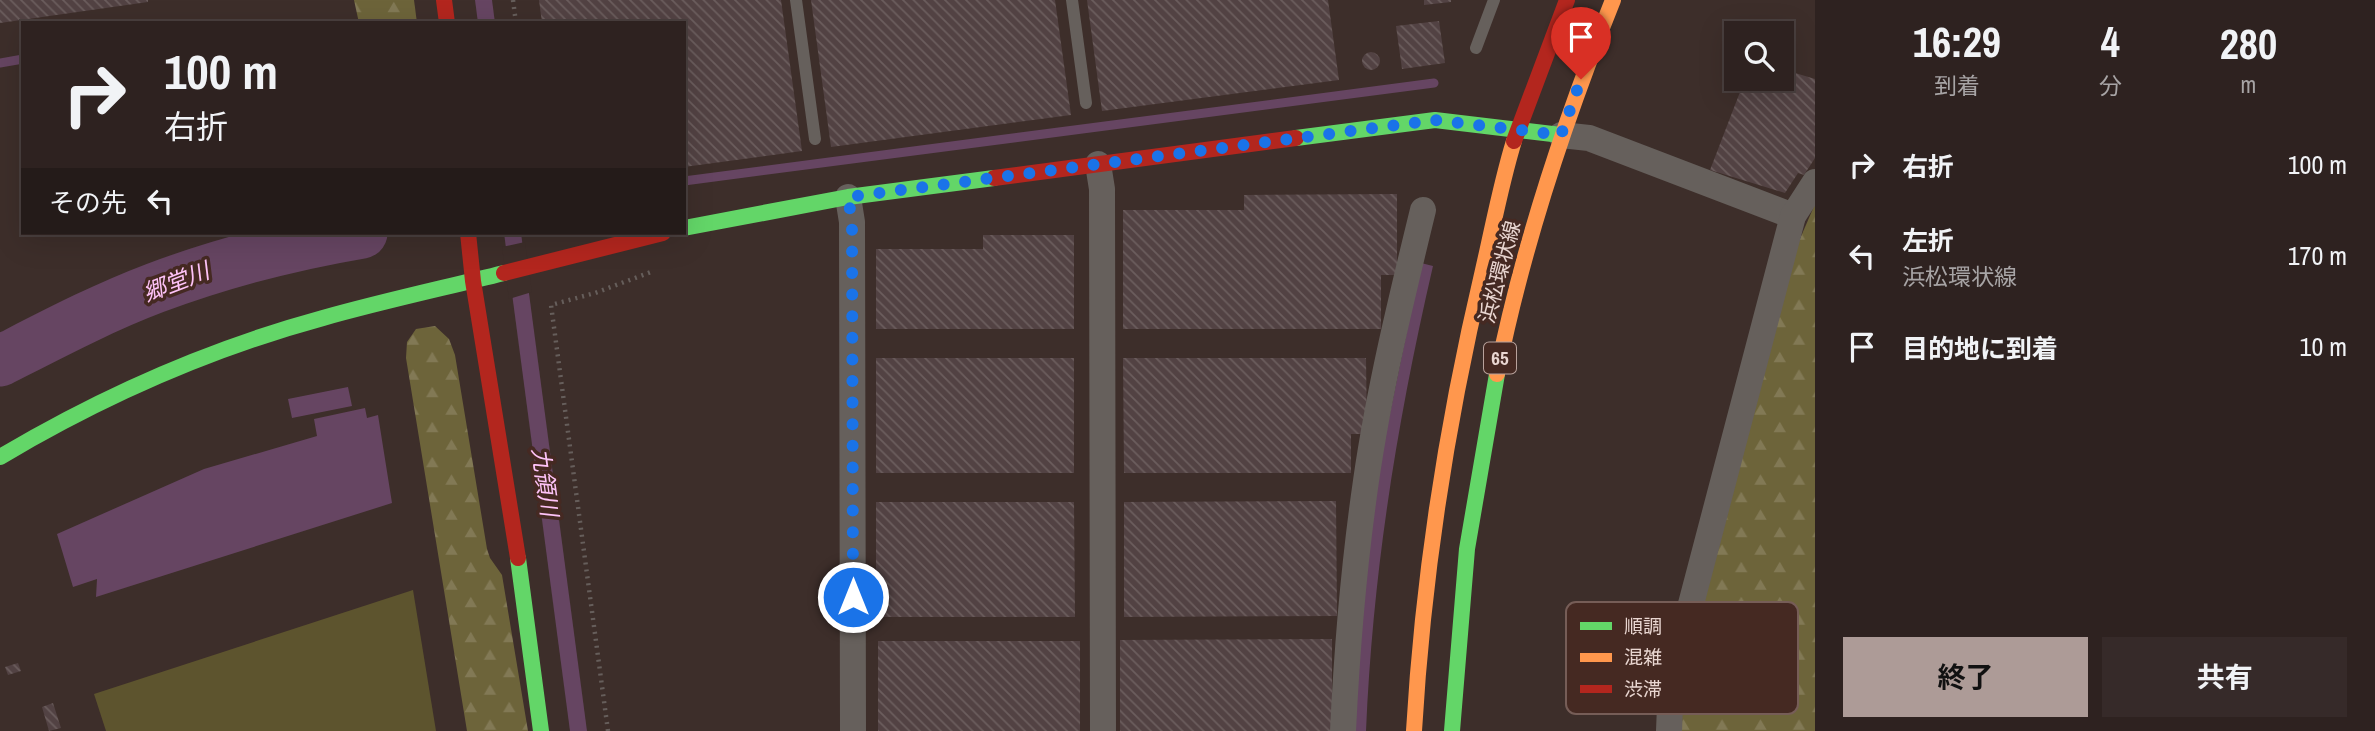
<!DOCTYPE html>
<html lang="ja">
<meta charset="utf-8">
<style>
:root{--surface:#2e2220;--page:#362a29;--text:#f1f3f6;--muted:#a7a4a5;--line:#493f3e;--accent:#ad9b97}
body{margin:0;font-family:"Archivo Narrow","Noto Sans JP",sans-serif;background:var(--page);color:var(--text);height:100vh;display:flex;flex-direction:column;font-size:26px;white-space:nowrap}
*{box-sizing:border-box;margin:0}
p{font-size:23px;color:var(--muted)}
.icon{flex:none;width:38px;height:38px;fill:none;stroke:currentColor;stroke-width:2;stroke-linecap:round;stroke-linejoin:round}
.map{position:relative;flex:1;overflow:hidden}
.details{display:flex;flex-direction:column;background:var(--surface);width:560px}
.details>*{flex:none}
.top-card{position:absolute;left:21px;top:21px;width:665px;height:214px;border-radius:0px;box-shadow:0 7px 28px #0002,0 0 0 2px var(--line);background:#2e2220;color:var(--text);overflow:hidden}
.buttons{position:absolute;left:1724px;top:21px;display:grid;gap:14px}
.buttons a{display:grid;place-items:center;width:70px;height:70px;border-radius:0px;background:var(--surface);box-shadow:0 7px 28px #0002,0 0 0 2px var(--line);font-size:35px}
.pin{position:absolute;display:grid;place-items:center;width:60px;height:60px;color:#fff;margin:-72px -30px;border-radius:50% 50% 50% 0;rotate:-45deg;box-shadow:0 0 7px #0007}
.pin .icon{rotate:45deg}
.me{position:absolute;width:77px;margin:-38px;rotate:0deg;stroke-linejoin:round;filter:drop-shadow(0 0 5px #0008)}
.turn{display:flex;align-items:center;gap:24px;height:147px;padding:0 28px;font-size:32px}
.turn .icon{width:91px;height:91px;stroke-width:2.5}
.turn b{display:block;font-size:49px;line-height:60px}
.then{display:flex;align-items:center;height:66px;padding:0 28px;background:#0003;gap:14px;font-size:26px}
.eta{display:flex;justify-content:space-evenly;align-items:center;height:119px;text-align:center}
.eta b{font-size:42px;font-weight:700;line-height:49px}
.action{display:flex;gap:14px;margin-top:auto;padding:14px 28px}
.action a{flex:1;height:80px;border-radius:0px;background:var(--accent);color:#111;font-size:28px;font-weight:700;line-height:80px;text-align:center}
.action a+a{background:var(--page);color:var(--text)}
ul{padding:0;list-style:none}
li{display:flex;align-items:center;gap:21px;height:91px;padding:0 28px}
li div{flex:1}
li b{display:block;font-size:26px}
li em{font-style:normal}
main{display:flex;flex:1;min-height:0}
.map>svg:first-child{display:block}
.forest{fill:url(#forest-firs)}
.garden{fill:#5d542e}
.water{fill:#664562}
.pier{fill:#3d2e2a}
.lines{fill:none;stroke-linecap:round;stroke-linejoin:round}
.stream{stroke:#664562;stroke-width:9}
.river{stroke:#664562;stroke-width:51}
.building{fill:url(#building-back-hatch)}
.path{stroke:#665e5b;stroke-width:4.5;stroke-dasharray:2 5;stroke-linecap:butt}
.lane{stroke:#66605c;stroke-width:12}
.street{stroke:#66605c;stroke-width:26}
.fast{stroke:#63d668;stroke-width:16}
.slow{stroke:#ff974d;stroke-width:16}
.jam{stroke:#b3261e;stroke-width:16}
.route{stroke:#1a73e8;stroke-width:12;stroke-dasharray:0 21.6}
.labels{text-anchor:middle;stroke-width:7;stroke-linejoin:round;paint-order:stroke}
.shield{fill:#452922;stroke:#b8a29c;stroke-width:2}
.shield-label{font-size:19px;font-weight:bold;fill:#e9d6d1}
.street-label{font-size:21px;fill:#e9d6d1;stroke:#452922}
.water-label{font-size:23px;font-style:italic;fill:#fec3f8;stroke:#452922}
.key{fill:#452922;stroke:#765d57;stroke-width:2}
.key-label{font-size:19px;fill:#e9d6d1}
</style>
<main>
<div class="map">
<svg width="1815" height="731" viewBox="0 0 1815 731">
<defs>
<pattern id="forest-firs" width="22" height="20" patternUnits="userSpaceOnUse" patternTransform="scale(1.75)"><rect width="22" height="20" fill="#6d643a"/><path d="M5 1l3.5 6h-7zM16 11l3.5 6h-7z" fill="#827955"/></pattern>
<pattern id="building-back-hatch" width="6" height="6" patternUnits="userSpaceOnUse" patternTransform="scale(1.75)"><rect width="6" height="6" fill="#524243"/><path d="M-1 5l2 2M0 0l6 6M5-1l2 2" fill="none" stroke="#6b5d5d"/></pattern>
</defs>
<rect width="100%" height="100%" fill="#3d2e2a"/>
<g class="forest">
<path d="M354 0H414L417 23H359Z"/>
<path d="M1815 204V731H1681L1683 681 1796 248Z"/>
<path d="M435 326 449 339 455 355 487 549 490 558 502 575 528 731H467L406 358 407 342 416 329Z"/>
</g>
<path class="garden" d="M413 590 436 731H106L94 694Z"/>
<g class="water">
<path d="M475 0H492L495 23H478Z"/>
<path d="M504 233H521L587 731H570Z"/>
<path d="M1421 263 1433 266C1397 422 1373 570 1366 731H1353L1356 677 1376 481Z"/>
<path d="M348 387 352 406 292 418 288 399Z"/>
<path d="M365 408 367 418 378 415 392 503 96 597 97 579 73 587 57 534 204 469 317 436 314 419Z"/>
</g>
<path class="pier" d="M525 242 532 292 509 299 502 247Z"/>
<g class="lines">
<g class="stream">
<path d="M0 63 23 59"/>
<path d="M684 181 1434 83"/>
</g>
<path class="river" d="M0 361C51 335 102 308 155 288 222 263 291 245 362 233"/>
</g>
<g class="building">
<path d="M0 0H148V2L0 23Z"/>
<path d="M539 0H781L802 151 684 167V23H542Z"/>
<path d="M811 0H1055L1071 115 831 147Z"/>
<path d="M1087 0H1328L1339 80 1102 111Z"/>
<path d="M1424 0H1451V2L1424 5Z"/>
<path d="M1439 21 1445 63 1402 69 1396 26Z"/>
<circle cx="1371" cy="61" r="9"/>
<path d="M1782 69 1815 79V158L1804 175 1798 173 1785 193 1710 170 1745 79H1782Z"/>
<path d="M1397 194V275H1381V329H1123V210H1244V195Z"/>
<path d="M983 235H1074V329H876V249H983Z"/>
<rect x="876" y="358" width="198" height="115"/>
<path d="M1123 358H1366L1367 434H1351V473H1124Z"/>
<path d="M1336 501 1337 616 1124 617V502Z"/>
<path d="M876 502H1074L1075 617H876Z"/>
<path d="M1332 639V731H1120V640Z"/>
<rect x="878" y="641" width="202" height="90"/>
<path d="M18 663 21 671 8 675 5 667Z"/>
<path d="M53 703 61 728 49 731 42 707Z"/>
</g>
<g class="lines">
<g class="path">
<path d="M513 0 516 23"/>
<path d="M608 731 551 305 595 293 651 272"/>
</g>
<g class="lane">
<path d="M796 0 815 139"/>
<path d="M1072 0 1086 103"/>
<path d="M1476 48 1494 0"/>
</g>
<g class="street">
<path d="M1561 135 1589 138 1793 216"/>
<path d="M1098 164 1102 189 1103 731"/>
<path d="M848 197 852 222 853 731"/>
<path d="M1343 731C1347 647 1354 564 1366 481 1379 390 1401 300 1423 210"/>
<path d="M1669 731 1671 680 1793 216 1815 182"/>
</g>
<g class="fast">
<path d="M1296 138 1435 120 1561 135"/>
<path d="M684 228 848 197 994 178"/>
<path d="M0 457C101 397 209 349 323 318 383 301 444 288 504 273"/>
<path d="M518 558 541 731"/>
<path d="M1452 731 1467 549 1497 374"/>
</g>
<g class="slow">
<path d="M1497 374C1523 245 1564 122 1613 0"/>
<path d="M1414 731C1423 575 1447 422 1483 270 1493 227 1501 183 1514 141"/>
</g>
<g class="jam">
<path d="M444 0 447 23"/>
<path d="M1514 141 1567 0"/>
<path d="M994 178 1296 138"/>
<path d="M468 233 473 281 518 558"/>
<path d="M504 273 663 233"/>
</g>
</g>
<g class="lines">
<path class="route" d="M853 597 852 222 848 197 1435 120 1561 135 1581 79"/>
</g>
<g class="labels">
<rect class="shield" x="1484" y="342.5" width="32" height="31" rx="5"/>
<g class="shield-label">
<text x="1500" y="365">65</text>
</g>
<g class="street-label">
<text transform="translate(1500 272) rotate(-75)" y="7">浜松環状線</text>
</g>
<g class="water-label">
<text transform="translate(176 282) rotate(-21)" y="8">郷堂川</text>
<text transform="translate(545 482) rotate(82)" y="8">九領川</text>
</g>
</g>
<rect x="1566" y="602" width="232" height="112" rx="10" class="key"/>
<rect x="1580" y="622" width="32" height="8" fill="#63d668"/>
<rect x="1580" y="653" width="32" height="9" fill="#ff974d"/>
<rect x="1580" y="685" width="32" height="8" fill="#b3261e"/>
<g class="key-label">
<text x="1624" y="633">順調</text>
<text x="1624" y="664">混雑</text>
<text x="1624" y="696">渋滞</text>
</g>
</svg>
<div class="buttons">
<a><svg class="icon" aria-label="search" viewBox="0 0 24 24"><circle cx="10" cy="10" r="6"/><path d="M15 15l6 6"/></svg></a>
</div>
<div class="pin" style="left:1581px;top:79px;background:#d93025"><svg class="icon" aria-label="arrive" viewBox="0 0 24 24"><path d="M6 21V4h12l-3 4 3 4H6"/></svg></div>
<svg class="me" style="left:853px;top:597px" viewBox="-20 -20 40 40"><circle r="17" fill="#1a73e8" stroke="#fff" stroke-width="3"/><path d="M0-11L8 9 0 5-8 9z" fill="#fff"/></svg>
<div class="top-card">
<div class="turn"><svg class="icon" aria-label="right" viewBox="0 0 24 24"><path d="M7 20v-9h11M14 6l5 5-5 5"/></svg><div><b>100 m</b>右折</div></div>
<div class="then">その先<svg class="icon" aria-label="left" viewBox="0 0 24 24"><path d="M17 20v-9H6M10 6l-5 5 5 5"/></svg></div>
</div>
</div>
<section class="details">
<div class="eta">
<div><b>16:29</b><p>到着</p></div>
<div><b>4</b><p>分</p></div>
<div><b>280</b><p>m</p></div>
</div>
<ul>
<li><svg class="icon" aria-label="right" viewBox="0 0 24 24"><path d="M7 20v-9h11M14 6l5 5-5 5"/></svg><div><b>右折</b></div><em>100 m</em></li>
<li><svg class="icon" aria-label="left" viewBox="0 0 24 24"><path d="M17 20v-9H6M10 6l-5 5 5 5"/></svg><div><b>左折</b><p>浜松環状線</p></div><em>170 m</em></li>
<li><svg class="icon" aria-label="arrive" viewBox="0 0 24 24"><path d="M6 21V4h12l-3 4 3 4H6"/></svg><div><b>目的地に到着</b></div><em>10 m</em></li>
</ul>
<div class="action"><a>終了</a><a>共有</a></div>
</section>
</main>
